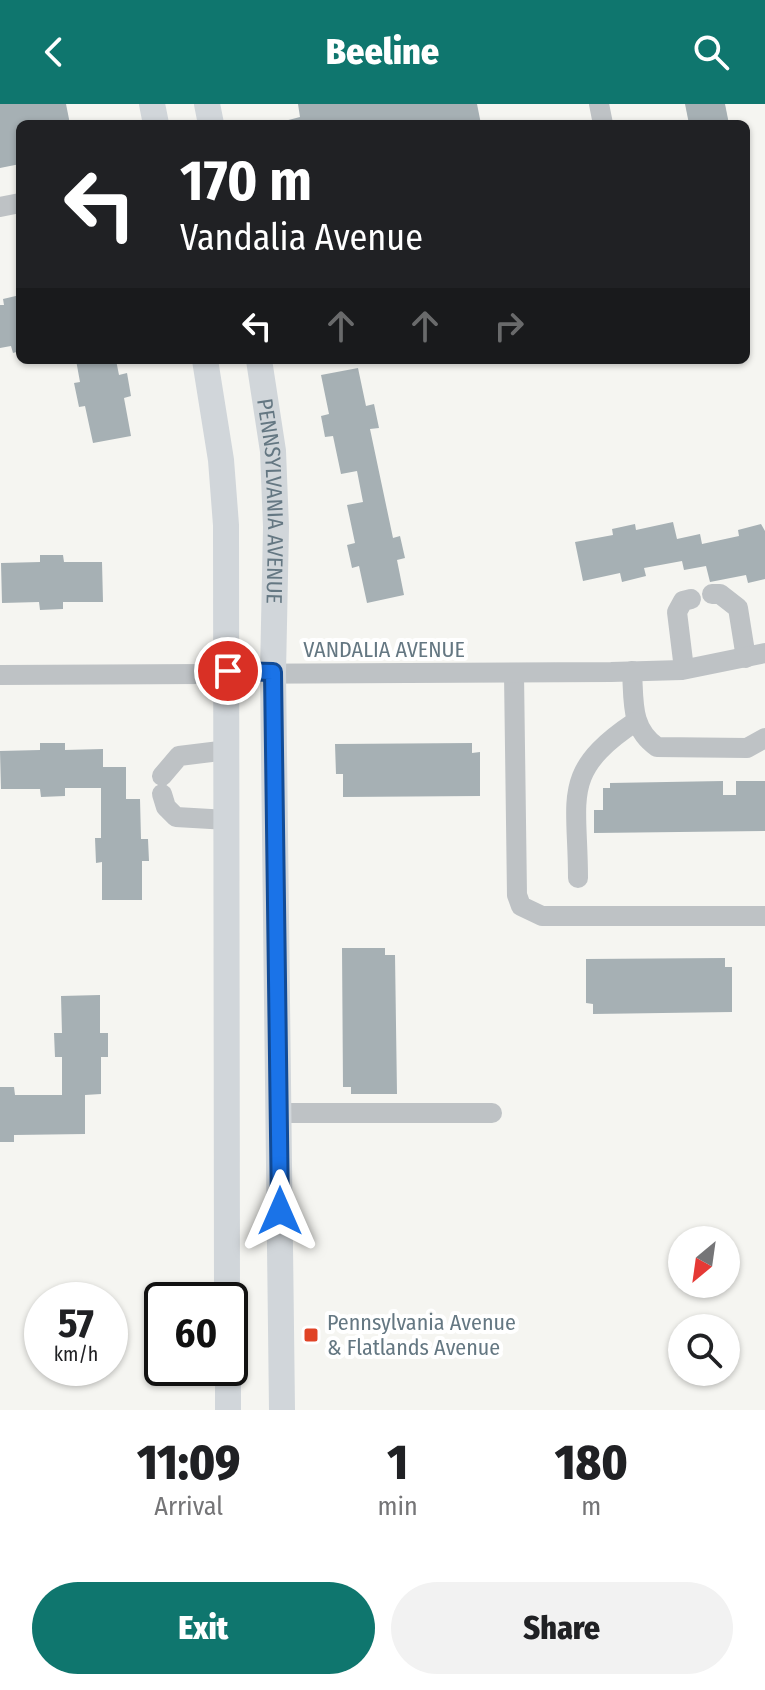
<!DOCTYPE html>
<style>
:root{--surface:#fff;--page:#f2f2f2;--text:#202124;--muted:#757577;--accent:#0f766e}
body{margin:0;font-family:"Fira Sans Condensed",sans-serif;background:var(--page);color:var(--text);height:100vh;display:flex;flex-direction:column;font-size:30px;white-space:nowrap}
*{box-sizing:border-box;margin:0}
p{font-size:26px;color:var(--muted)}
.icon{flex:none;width:44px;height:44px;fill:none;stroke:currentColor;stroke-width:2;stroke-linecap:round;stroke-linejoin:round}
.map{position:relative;height:1306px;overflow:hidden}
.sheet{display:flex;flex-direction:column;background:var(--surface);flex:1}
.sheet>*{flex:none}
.hud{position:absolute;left:16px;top:16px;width:734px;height:244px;border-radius:12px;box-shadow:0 2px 6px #0004;background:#202124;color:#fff;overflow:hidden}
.needle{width:52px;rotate:209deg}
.tools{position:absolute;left:668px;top:1122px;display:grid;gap:16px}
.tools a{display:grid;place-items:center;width:72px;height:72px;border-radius:50%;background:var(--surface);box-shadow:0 2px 6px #0004;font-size:40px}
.speed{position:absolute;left:24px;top:1178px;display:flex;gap:16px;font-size:40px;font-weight:700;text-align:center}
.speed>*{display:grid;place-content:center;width:104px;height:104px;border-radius:50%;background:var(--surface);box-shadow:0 2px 6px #0004;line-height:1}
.speed small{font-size:20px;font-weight:400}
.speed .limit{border:4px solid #111;border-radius:12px;background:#fff;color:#111}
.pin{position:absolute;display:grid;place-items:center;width:68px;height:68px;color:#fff;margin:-34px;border:4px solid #fff;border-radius:50%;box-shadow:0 2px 8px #0007}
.me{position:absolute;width:88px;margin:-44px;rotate:0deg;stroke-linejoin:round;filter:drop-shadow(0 0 6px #0008)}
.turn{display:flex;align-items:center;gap:28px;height:168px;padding:0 32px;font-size:36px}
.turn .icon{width:104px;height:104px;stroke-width:2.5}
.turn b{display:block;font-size:56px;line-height:68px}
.lanes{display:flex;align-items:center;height:76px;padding:0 32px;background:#0003;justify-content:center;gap:40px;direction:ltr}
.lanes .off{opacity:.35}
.eta{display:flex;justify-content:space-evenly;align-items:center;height:136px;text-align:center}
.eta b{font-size:48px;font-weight:800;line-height:56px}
.cta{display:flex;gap:16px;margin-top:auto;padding:16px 32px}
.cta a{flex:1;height:92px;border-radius:48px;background:var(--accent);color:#fff;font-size:32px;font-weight:800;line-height:92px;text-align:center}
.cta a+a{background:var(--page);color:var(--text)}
header{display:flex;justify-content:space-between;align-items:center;height:104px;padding:0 32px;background:var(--accent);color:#fff;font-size:36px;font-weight:800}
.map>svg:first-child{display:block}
.building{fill:#a6b0b4}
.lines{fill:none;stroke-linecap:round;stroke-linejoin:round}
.minor{stroke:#bec2c5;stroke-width:20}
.major{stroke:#d1d6da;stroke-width:26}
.route-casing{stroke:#114b97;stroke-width:20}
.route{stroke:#1a73e8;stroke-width:14}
.poi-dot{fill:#e04326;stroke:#fff;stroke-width:3}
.labels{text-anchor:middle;stroke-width:8;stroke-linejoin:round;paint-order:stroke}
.street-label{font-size:22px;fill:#647782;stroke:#fff}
.poi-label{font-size:22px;fill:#647782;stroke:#fff;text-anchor:start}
</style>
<header><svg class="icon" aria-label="back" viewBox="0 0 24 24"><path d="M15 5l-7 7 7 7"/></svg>Beeline<svg class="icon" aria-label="search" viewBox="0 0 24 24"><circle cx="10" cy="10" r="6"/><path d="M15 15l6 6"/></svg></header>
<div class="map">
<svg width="765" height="1306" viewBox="0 0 765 1306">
<rect width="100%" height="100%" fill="#f5f5f1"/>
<g class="building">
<path d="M0 0H66L70 20H20V60L0 64Z"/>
<path d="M298 0H477L481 20H273L300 13Z"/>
<path d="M685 0H725L729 20H689Z"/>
<path d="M20 191V247L13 249 11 242 0 244V201H4L3 195Z"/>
<path d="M76 256H116L119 271 127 269 131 292 124 294 131 332 93 339 85 302 79 303 74 279 80 278Z"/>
<path d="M358 264 366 302 374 300 379 324 370 325 393 434 400 432 405 454 397 456 404 491 367 499 359 462 352 464 347 441 355 439 347 401 363 398 357 367 341 370 333 332 325 333 321 312 329 310 321 271Z"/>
<path d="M673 418 677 435 700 430 702 440 739 432 738 426 761 420 765 427V475L748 479 746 471 710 478 706 462 684 466 682 457 644 464 646 472 622 478 620 469 583 477 575 438 613 431 612 425 635 420 636 426Z"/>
<path d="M40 451H63L64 458H102L103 498H63V505L40 506 39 498 2 499 1 459 40 458Z"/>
<path d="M40 639H65V646L103 645V663H126V695H140L141 735H148L149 757H142V796H102V758L96 759 95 734H101V684H65V692L41 693 40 685H1L0 647 40 646Z"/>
<path d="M472 639V649L480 648V692L343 693V670H336L335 640Z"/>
<path d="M723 677V691H736V677H765V727L594 729V706H603V684H610V679Z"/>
<path d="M342 844H385V851H395L397 990H351V983H343Z"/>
<path d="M725 854V863H732V908L593 910V900L586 899V855Z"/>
<path d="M100 891V929H108V953H101V990L85 991V1030L14 1031V1038H0V983H14L15 991H62V953H55L54 929H62L61 892Z"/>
</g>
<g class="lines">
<g class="minor">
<path d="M599 0 603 20"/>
<path d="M0 103 20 99"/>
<path d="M712 490H720L738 504 746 554"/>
<path d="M684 565 677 508 683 497 691 495"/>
<path d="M632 567C634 597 630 624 657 643L747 644 765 634"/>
<path d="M514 570 517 791 521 802 542 812H765"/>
<path d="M0 571 611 568 682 566 765 549"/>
<path d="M162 672 179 652 228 646"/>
<path d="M162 690 166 703 176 713 228 716"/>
<path d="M578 774C578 693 560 668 635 618"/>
<path d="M280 1009H492"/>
</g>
<g class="major">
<path d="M152 0 156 20"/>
<path d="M207 0 211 20"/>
<path d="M205 256 221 356 226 421 227 1196"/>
<path id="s1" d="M259 256 273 347 276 423 273 568 282 1306"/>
<path d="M228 1264V1306"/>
</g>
</g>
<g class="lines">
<defs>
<path id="route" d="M228 567 273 568 280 1107"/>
</defs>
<use href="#route" class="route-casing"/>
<use href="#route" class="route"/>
</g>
<rect class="poi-dot" x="303" y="1223" width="16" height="16" rx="4"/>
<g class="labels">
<g class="street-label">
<text dy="8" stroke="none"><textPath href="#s1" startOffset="142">PENNSYLVANIA AVENUE</textPath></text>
<text x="384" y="553">VANDALIA AVENUE</text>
</g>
<g class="poi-label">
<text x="327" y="1226">Pennsylvania Avenue<tspan x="327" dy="25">&amp; Flatlands Avenue</tspan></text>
</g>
</g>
</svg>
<div class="tools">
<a><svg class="needle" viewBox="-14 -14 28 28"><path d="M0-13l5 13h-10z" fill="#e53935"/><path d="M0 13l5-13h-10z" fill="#757577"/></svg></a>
<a><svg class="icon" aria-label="search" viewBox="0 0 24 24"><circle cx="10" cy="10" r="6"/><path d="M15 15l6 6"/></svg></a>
</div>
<div class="speed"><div>57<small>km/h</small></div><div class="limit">60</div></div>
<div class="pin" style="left:228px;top:567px;background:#d93025"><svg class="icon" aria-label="arrive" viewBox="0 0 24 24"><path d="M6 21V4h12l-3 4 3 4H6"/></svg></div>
<svg class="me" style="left:280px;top:1107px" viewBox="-20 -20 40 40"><path d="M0-17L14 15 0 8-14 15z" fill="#1a73e8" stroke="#fff" stroke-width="4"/></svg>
<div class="hud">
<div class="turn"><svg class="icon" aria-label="left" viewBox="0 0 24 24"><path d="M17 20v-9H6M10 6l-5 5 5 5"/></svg><div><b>170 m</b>Vandalia Avenue</div></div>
<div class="lanes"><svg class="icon" aria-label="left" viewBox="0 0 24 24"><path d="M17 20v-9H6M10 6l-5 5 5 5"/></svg><svg class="icon off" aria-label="ahead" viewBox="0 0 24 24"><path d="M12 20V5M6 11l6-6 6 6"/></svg><svg class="icon off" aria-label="ahead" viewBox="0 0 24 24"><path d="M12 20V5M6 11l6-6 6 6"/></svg><svg class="icon off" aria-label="right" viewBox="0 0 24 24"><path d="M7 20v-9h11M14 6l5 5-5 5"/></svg></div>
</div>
</div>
<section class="sheet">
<div class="eta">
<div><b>11:09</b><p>Arrival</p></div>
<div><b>1</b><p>min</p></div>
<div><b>180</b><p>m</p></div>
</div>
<div class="cta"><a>Exit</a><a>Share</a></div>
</section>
